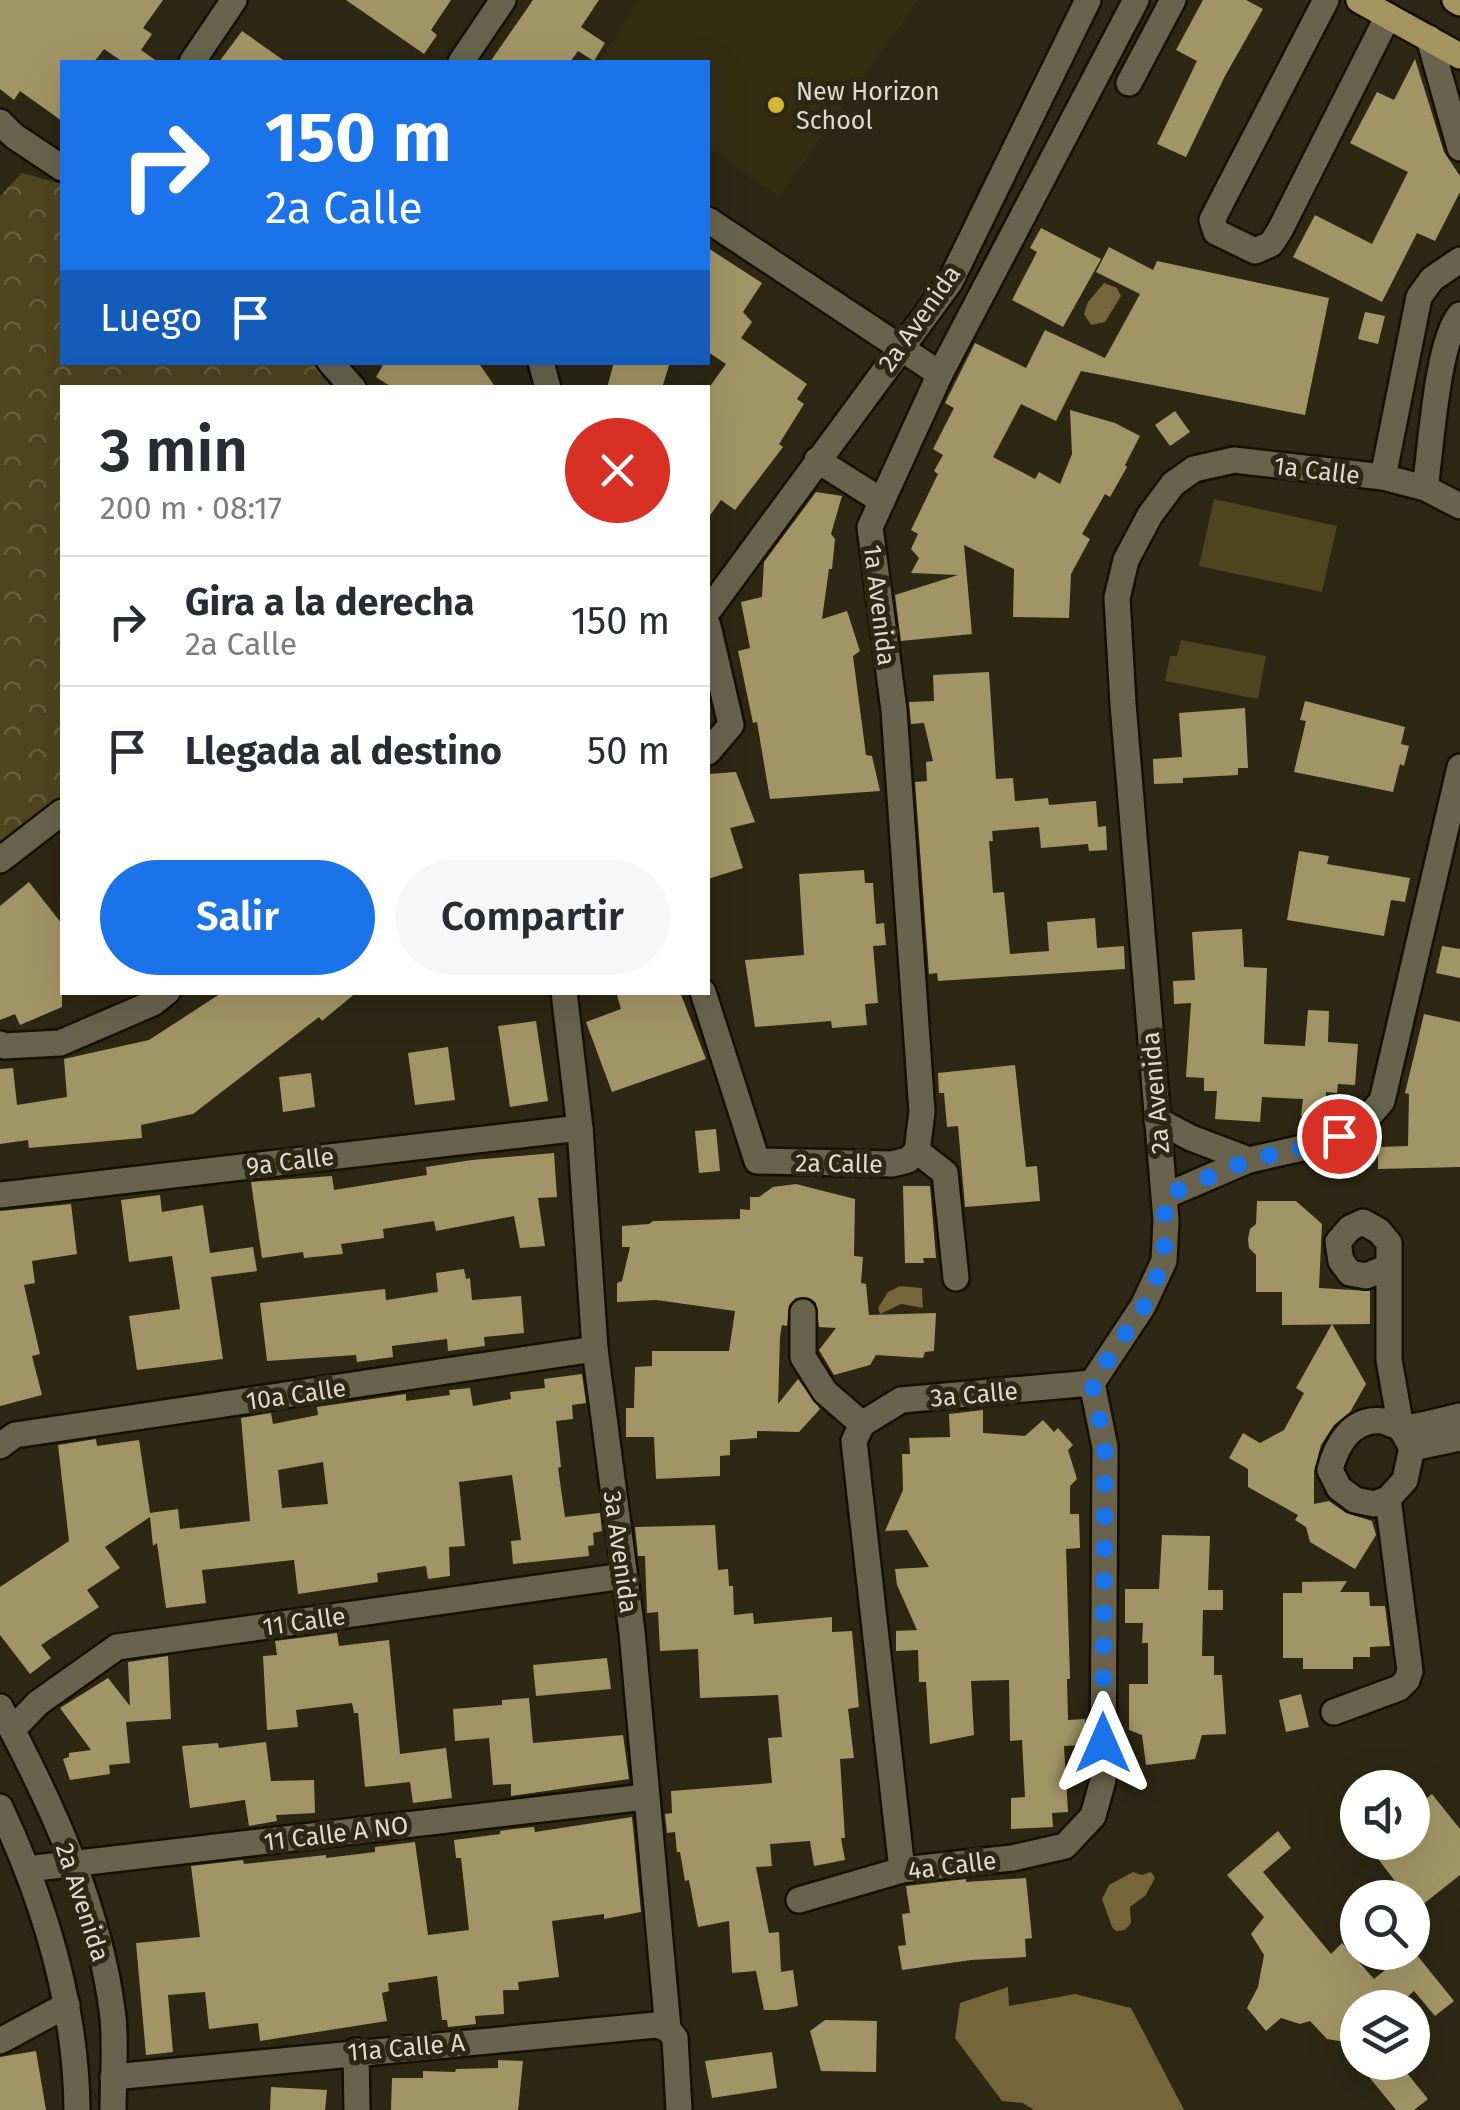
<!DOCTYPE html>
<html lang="es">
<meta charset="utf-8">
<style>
:root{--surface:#fff;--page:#f7f7f7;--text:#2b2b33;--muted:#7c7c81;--line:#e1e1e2;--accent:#1a73e8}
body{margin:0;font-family:"Fira Sans",sans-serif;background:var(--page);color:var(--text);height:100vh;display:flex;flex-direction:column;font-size:38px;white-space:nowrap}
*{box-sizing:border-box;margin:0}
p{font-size:32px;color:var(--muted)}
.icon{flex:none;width:55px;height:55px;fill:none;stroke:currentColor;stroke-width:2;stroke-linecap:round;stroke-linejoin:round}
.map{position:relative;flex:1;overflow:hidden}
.details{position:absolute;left:60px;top:385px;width:650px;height:610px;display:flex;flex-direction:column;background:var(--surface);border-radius:0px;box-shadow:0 10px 40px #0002}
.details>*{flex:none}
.top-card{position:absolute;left:60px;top:60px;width:650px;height:305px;border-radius:0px;box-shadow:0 10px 40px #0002;background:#1a73e8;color:#fff;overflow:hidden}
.controls{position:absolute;left:1340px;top:1770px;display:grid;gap:20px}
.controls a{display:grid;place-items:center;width:90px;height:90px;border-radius:50%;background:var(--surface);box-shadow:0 10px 40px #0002;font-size:50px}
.pin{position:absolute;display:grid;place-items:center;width:85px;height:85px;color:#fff;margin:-42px;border:5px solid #fff;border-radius:50%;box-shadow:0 2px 10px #0007}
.me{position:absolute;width:110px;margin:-55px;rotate:0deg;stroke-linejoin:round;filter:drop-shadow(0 0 8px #0008)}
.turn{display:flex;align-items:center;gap:35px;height:210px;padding:0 40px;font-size:45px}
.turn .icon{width:130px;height:130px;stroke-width:2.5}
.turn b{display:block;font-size:70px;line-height:85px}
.then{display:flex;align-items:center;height:95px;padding:0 40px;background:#0003;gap:20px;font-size:38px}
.round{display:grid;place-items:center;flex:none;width:105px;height:105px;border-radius:52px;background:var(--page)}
.overview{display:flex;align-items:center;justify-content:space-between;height:170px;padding:0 40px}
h1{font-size:60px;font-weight:600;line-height:75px}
.button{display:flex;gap:20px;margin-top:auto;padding:20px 40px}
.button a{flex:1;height:115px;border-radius:60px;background:var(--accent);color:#fff;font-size:40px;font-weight:600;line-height:115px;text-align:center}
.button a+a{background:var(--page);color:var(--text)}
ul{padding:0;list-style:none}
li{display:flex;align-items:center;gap:30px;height:130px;padding:0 40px;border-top:2px solid var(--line)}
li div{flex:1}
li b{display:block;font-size:38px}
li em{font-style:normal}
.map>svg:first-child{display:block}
.built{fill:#352d12}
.park{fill:url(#park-crowns)}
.garden{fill:#4f451f}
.water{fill:#746638}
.building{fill:#a29565;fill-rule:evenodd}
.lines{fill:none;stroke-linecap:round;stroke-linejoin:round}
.minor-casing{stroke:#151000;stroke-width:30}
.major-casing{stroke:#151000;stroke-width:30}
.minor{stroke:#69634d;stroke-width:25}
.major{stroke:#a39460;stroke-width:25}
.route{stroke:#1a73e8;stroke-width:18;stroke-dasharray:0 32.4}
.poi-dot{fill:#d5b534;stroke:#2d2713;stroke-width:4}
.labels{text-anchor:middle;stroke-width:10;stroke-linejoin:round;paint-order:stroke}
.poi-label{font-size:25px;fill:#dedace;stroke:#2d2713;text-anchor:start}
.street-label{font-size:25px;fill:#dedace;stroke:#2d2713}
</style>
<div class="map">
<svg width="1460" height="2110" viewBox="0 0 1460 2110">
<defs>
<pattern id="park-crowns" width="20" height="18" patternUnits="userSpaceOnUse" patternTransform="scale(2.5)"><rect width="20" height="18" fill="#4f451f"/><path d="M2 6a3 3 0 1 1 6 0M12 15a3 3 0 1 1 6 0" fill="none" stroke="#685f3e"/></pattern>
</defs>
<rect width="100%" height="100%" fill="#2d2713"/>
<path class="built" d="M639 0H918L779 197 708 147V62H598Z"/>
<path class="park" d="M22 173 62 184V362L322 363 340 387 62 388V801L0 850V196Z"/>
<g class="garden">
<path d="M1214 499 1337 526 1322 592 1199 566Z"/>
<path d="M1181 640 1266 656 1258 699 1165 681 1170 656H1177Z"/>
</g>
<g class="water">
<path d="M1104 283 1117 288 1121 296 1105 322 1091 325 1084 314 1088 302Z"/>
<path d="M900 1286 922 1288 923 1308 901 1304 880 1314 878 1308 888 1292Z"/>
<path d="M1133 1872 1142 1875 1151 1872 1155 1878 1145 1896 1130 1907 1131 1923 1125 1930 1116 1931 1112 1927 1102 1899 1109 1885Z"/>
<path d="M1008 1987 1009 2006 1075 1994 1131 2008 1184 2110H1034L1023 2103 1002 2101 955 2038 960 2003Z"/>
</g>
<g class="building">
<path d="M0 0H163L143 28 152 34 141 50 158 62H123L104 49 94 62H62V121L20 91 14 100 0 89Z"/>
<path d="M346 0H451L431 30 437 35 424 54Z"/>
<path d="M533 0H599L581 27 605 43 594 61 578 51 570 62H490Z"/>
<path d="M1203 0H1246L1263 9 1225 76 1186 157 1157 144 1197 61 1176 50Z"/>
<path d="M242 31 286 62H219Z"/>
<path d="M1415 59 1444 152 1460 176V192L1435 241 1417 233 1382 302 1293 257 1315 215 1372 244 1408 172 1350 143 1377 92 1394 100Z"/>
<path d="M1041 228 1101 259 1063 327 1012 300 1037 252 1030 248Z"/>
<path d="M1109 247 1153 270 1157 261 1329 298 1305 415 1081 371 1056 421 1021 404 993 457 1035 479 1039 472 1060 484 1072 454 1070 410 1115 423 1140 436 1125 465 1127 467 1110 497 1105 494 1082 534 1090 539 1071 574 1069 618 1013 617 1014 569 964 545 972 634 901 641 895 595 958 575 911 573 919 558 911 549 918 534 911 530 938 474 934 471 943 455 933 449 954 408 945 403 975 343 1026 368 1045 330 1105 358 1140 294 1096 272Z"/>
<path d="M708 248 762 283 743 312 752 322 741 338 807 384 797 399 804 404 779 444 783 447 735 510 721 500 708 518V389L726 364 708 352Z"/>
<path d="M1365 312 1385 316 1378 344 1358 339Z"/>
<path d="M385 362H478L496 388H393L376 377Z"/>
<path d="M614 362H670L662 388H607Z"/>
<path d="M1175 411 1190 432 1170 446 1155 425Z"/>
<path d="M816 492 842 496 831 534 835 539 832 569H829L822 619 847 611 860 651 853 656 866 755 872 756 880 791 770 799 757 722 753 723 738 651 750 648 741 602 762 597 764 562Z"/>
<path d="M989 672 996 779 1013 778 1015 801 1048 798 1049 805 1096 801 1098 827 1106 826 1107 850 1089 851 1088 844 1041 848 1039 827 992 831 993 841H989L993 893 1004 892 1010 954 1049 951 1047 922 1095 918 1097 948 1124 946 1125 969 938 981 937 973 929 974 915 782 927 781 926 762 933 761 924 723 911 724 909 702 934 701 933 675Z"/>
<path d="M1305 701 1405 727 1401 744 1409 746 1404 766 1400 764 1393 792 1294 772 1306 721 1300 720Z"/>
<path d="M1245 708 1248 768H1238V775L1183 778V783L1154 784 1153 759 1182 757 1179 713Z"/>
<path d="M736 772 755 822 730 828 743 868 708 879V774Z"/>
<path d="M1299 851 1329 856 1327 864 1410 878 1405 902 1391 900 1384 936 1287 920Z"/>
<path d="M864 870 865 883H873L876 924 884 923 886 945 873 946 878 1003 865 1004 867 1025 832 1028 831 1021 755 1027 745 960 804 955 799 874Z"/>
<path d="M29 882 62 924V1007L20 1025 15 1014 0 1020V906Z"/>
<path d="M1242 929 1244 967 1267 968 1264 1044 1305 1046 1308 1010 1329 1011 1328 1042 1358 1044 1355 1085 1338 1084 1337 1093 1326 1092 1325 1118 1301 1116 1303 1099 1262 1097 1260 1122 1215 1119 1217 1091H1204V1078L1186 1077 1191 1003 1174 1004 1173 981 1195 980 1192 932Z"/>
<path d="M1442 946 1460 949V978L1436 973Z"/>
<path d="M223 992H357L322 1021 319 1017 193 1114 141 1125 142 1138 29 1148 28 1140 0 1144V1069L13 1068 17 1105 67 1097 64 1059 149 1040Z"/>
<path d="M616 992H680L706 1059 612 1092 586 1022 621 1009Z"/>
<path d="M1424 1014 1460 1022V1167L1378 1169V1147L1408 1146 1409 1094 1405 1093Z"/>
<path d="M536 1021 548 1101 510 1107 498 1026Z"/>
<path d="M448 1047 455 1100 415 1105 408 1053Z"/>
<path d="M1015 1065 1026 1167 1037 1166 1040 1201 965 1207 958 1126 947 1127 944 1093H939L938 1073Z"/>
<path d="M311 1073 315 1107 283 1112 279 1077Z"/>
<path d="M716 1129 720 1171 699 1173 695 1131Z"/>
<path d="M554 1153 557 1197 538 1198 545 1246 520 1248 514 1216 436 1231 434 1221 383 1229 384 1238 341 1244 343 1254 304 1258 303 1252 262 1258 251 1182 332 1176 334 1190 427 1175 426 1167 472 1160Z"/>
<path d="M796 1184 855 1199 854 1256 863 1257 861 1283 866 1284 869 1315 936 1313 934 1351 925 1352 923 1358 876 1355 870 1365 834 1375 819 1350 836 1328 819 1327 816 1303 810 1298H796L789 1305 787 1326 782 1325 780 1337 778 1404 798 1379 820 1409 799 1432 757 1431V1438L730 1440V1455L720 1456V1476L656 1479 654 1437H626V1408H634L635 1367 652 1366V1351H729L735 1311 656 1300 617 1302V1283L622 1281 630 1247H622V1226L649 1224 653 1221 740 1219V1209L750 1210V1197H759L773 1187Z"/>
<path d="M903 1186H930L936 1258H923L924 1263H905Z"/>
<path d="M160 1195 162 1212 203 1205 210 1253 253 1247 257 1271 211 1277 223 1359 137 1370 129 1316 180 1309 172 1256 129 1262 121 1200Z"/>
<path d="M1257 1201H1296L1322 1224 1319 1288 1370 1291V1324L1282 1325V1292H1256V1255L1249 1248 1248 1239 1250 1229 1256 1224Z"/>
<path d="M71 1204 77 1254 32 1261 35 1283 24 1285 40 1354 32 1356 42 1395 0 1406V1211Z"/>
<path d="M464 1269 466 1279 470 1278 472 1300 521 1296 524 1333 484 1337 485 1346 448 1351 447 1339 392 1346 393 1357 357 1362 356 1355 267 1361 260 1303 385 1289 386 1300 438 1292 436 1273Z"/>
<path d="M1332 1324 1366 1384 1350 1412 1334 1425 1321 1445 1314 1471V1504L1329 1501 1346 1513 1372 1521 1376 1535 1355 1569 1310 1542 1306 1527 1295 1520 1298 1515 1248 1487V1469L1229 1458 1243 1433 1260 1443 1284 1430 1304 1393 1296 1388Z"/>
<path d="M582 1374 586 1403 572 1405 573 1419 556 1421 561 1467 558 1468 565 1517 600 1513 602 1531 593 1533 594 1545 588 1546 589 1556 513 1564 511 1541 521 1540 512 1475 459 1482 465 1546 449 1547 450 1576 428 1579 426 1566 377 1573 378 1582 298 1594 294 1560 202 1570 206 1603 166 1608 157 1543 153 1546 150 1517 105 1547 120 1568 87 1590 99 1607 41 1645 51 1658 30 1674 0 1635V1587L69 1541 58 1445 96 1439 97 1446 139 1440 150 1513 178 1509 180 1529 250 1521 241 1418 271 1413 273 1424 318 1415 317 1407 406 1394V1401L450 1395 449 1390 470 1388 473 1406 511 1399 510 1392 545 1388 544 1379ZM323 1462 328 1504 282 1508 278 1470Z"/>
<path d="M983 1410V1433L1025 1436 1043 1420 1054 1432 1058 1428 1073 1445 1068 1450 1077 1479 1070 1486V1514H1079L1080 1548 1066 1549 1070 1679H1067L1068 1720 1085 1719 1087 1745 1064 1746 1068 1812 1052 1813 1053 1827 1011 1829V1798L1025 1797 1022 1740 1010 1741 1009 1680 971 1681 974 1735 930 1744 926 1682H919L918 1650 896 1651V1631L917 1630 897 1585 895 1569 929 1567 907 1530 885 1531 903 1490 902 1454H910L909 1438 950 1437 949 1414Z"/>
<path d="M715 1525 718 1570 728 1569 729 1586H733L734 1615 753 1613 754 1624 832 1617V1632L852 1631 859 1707 848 1709 854 1758 840 1759 845 1838H841L845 1860 814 1866 810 1841 770 1844 772 1866 756 1867 769 1933 779 1932 781 1972 793 1970 798 2006 776 2010H764L756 1971 732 1973 729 1921 698 1927 689 1880 685 1881 680 1852H677L675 1832 667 1833 665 1814 672 1813 671 1791 772 1783 768 1738 782 1737 778 1695 700 1698 698 1649 660 1651 658 1612 647 1613 645 1556H638L635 1527Z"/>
<path d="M1162 1535 1210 1536 1208 1590H1223V1610H1203L1202 1656H1214V1675H1222L1226 1734 1202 1735 1195 1759 1146 1765 1142 1735 1129 1730V1684H1148V1643H1142L1143 1623H1125V1589H1159Z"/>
<path d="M1347 1581 1340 1592H1369L1370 1606H1385L1390 1646 1370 1647V1657H1353V1669H1303V1658H1283V1593H1302V1582Z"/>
<path d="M337 1633 339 1646 389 1640 400 1754 446 1748 452 1798 413 1803 410 1782 365 1787 358 1713H354L352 1703 296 1710 298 1727 267 1730 263 1656 277 1655 275 1641Z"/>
<path d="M168 1656 171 1719 126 1722 130 1763 109 1765 110 1774 70 1780 63 1759 69 1757V1753L91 1750 60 1708 108 1678 130 1706 128 1662Z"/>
<path d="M607 1658 611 1689 536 1696 533 1665Z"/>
<path d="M1301 1694 1309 1727 1286 1732 1279 1700Z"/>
<path d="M529 1698 533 1743 623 1735 629 1779 511 1796V1784L493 1785 489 1738 455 1741 453 1709 502 1705V1700Z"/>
<path d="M266 1742 271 1781 314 1780 315 1813 276 1815 277 1821 249 1826 245 1800 190 1808 182 1746 218 1743 219 1748Z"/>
<path d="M1432 1794 1460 1829V1875L1417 1909 1412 1898H1408L1365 1842H1412V1810Z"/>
<path d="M632 1817 641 1912 604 1919V1914L552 1921 559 1977 518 1982 519 1990H503L504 2014 475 2016 476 2024 448 2027 447 2020H442L437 1976 388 1983 389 1991 382 1993 387 2021 260 2041 258 2023 209 2029 205 1992 168 1995 173 2052 146 2055 136 1943 200 1937 191 1866 243 1860 244 1864 326 1855V1858L375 1852V1847L415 1842 428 1935 469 1930 461 1858H456L454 1840 500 1834V1831L513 1829 534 1827 535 1832Z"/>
<path d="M1278 1831 1291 1848 1263 1872 1331 1954 1342 1943 1374 1979 1407 1952H1412V1949L1454 2001 1435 2016 1414 1991 1395 2008H1358V2044L1327 2039 1310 2021 1300 2024 1281 2018 1266 2031 1247 2008 1258 1987 1264 1955 1251 1934 1264 1917 1227 1875Z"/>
<path d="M1026 1878 1032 1938 1025 1939 1026 1957 971 1960 902 1970 898 1946 906 1945 902 1914 910 1913 906 1886 966 1879V1882Z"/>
<path d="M825 2020 877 2021 876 2072 821 2071 810 2031Z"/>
<path d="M36 2051 46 2110H0V2057Z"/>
<path d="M772 2052 777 2088 712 2098 705 2061Z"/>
<path d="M498 2060 523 2061 518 2110H391L392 2078H423V2071L455 2072 456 2069 498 2068Z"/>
<path d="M1376 2062H1398L1428 2099 1414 2110H1396L1365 2072Z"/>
<path d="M271 2087 327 2090 325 2110H270Z"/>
</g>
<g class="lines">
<defs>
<g id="minor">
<path d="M1326 0 1212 220 1216 232 1255 251 1271 244 1280 230 1388 16"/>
<path d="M1429 38 1460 148"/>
<path d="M192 62 234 0"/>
<path d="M461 62 503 0"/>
<path d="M1129 83 1173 0"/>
<path d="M0 122 14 136 62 168"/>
<path d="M708 220 940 374"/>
<path d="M330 362 353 388"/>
<path d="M541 362 548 388"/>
<path d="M817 460 882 501"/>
<path d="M1383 477 1419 297 1432 279 1460 260"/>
<path d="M1425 488C1431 449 1437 341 1460 315"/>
<path d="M708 611 950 282 1088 0"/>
<path d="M708 626 731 725 708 752"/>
<path d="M0 860 62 812"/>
<path d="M564 992 580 1128 595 1349 632 1632 668 2029 675 2038 679 2110"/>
<path d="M703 992 757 1161 892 1164 908 1160 917 1151"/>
<path d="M0 1044 4 1046 60 1043 153 1003 167 992"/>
<path d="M1157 1120 1191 1138 1249 1160"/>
<path d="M917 1151 922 1112 894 710 870 527 940 374 1136 0"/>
<path d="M917 1151 945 1173 956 1278"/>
<path d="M0 1195 580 1128"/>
<path d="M1165 1196 1249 1160 1320 1144 1358 1129 1382 1101 1460 767"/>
<path d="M1388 1267 1366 1276 1350 1273 1341 1261 1338 1242 1350 1228 1363 1222 1379 1231 1389 1243V1360L1401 1428 1412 1448 1405 1480 1388 1499 1374 1504 1355 1500 1339 1488 1330 1470C1336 1445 1352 1417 1383 1421 1391 1423 1397 1428 1405 1428 1423 1426 1442 1420 1460 1416"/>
<path d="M803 1312V1357L825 1392 862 1424"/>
<path d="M862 1424 854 1441 902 1870"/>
<path d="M862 1424 901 1400 1092 1383"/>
<path d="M0 1446 15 1435 595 1349"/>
<path d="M1412 1448 1460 1438"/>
<path d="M0 1707C52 1804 100 1908 113 2017 116 2048 113 2080 113 2110"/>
<path d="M1334 1712 1399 1688 1407 1680 1410 1671 1388 1499"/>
<path d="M12 1730 38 1703 117 1647 624 1576"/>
<path d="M0 1807C45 1903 76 2004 77 2110"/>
<path d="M27 1869 645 1797"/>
<path d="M799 1900 902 1870 1012 1858 1065 1846 1093 1816 1103 1780 1105 1447 1092 1383 1143 1306 1164 1261 1166 1220 1123 704 1117 598 1126 560 1150 515 1173 484 1194 469 1234 460 1383 477 1425 488 1460 506"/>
<path d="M0 2041 67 2005"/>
<path d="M356 2051 357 2110"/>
<path d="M113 2077 656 2025 668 2029"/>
</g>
<g id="major">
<path d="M1359 0 1460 56"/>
<path d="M1455 0 1460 3"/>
</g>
</defs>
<use href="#minor" class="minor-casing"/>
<use href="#major" class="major-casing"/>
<use href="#minor" class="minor"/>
<use href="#major" class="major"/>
</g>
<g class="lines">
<path class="route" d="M1103 1743 1105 1447 1092 1383 1144 1306 1164 1261 1165 1196 1249 1160 1320 1144 1339 1136"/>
</g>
<circle class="poi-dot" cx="776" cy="105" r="10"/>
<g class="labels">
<g class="poi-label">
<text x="796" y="100">New Horizon<tspan x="796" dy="29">School</tspan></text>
</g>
<g class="street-label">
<text transform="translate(919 318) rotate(-55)" y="9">2a Avenida</text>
<text transform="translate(1317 470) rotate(7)" y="9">1a Calle</text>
<text transform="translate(880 605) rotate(83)" y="9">1a Avenida</text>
<text transform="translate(1155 1093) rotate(-95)" y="9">2a Avenida</text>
<text transform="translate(290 1161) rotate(-7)" y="9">9a Calle</text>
<text transform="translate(839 1163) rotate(1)" y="9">2a Calle</text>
<text transform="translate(296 1394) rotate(-8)" y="9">10a Calle</text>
<text transform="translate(974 1394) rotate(-5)" y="9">3a Calle</text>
<text transform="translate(621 1552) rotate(82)" y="9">3a Avenida</text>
<text transform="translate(304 1621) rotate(-8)" y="9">11 Calle</text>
<text transform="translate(336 1833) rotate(-7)" y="9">11 Calle A NO</text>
<text transform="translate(952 1865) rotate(-7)" y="9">4a Calle</text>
<text transform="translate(83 1902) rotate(72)" y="9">2a Avenida</text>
<text transform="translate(406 2047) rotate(-5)" y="9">11a Calle A</text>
</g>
</g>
</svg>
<div class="controls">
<a><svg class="icon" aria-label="sound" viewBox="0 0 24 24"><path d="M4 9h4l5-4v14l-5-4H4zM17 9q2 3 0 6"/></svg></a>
<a><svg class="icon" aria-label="search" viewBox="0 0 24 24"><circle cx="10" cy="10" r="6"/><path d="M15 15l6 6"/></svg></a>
<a><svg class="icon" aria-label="layers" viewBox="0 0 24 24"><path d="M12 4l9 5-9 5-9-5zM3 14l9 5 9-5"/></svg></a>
</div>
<div class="pin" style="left:1339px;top:1136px;background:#d93025"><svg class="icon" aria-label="arrive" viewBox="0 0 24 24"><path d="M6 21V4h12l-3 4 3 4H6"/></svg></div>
<svg class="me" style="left:1103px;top:1743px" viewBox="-20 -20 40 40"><path d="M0-17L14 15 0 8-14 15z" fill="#1a73e8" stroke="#fff" stroke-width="4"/></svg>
<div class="top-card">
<div class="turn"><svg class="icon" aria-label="right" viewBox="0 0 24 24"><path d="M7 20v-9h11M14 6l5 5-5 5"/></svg><div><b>150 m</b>2a Calle</div></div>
<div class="then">Luego<svg class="icon" aria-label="arrive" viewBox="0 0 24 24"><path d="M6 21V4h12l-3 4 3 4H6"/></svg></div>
</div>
<section class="details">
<div class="overview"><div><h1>3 min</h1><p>200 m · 08:17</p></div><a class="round" style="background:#d93025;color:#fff"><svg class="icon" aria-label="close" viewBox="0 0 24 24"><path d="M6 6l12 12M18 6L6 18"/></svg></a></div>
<ul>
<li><svg class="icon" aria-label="right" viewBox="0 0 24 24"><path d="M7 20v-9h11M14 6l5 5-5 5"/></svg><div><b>Gira a la derecha</b><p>2a Calle</p></div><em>150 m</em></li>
<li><svg class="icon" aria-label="arrive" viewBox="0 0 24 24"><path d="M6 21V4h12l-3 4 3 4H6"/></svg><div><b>Llegada al destino</b></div><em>50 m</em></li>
</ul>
<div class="button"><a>Salir</a><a>Compartir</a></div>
</section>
</div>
